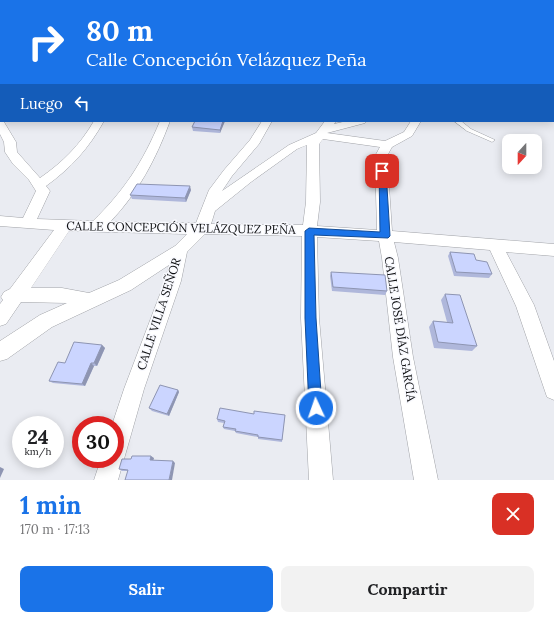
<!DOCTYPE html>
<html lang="es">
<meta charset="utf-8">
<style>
:root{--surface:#fff;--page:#f2f2f2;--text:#202124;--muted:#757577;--accent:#1a73e8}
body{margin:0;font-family:Lora,serif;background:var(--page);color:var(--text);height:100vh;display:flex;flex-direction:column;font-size:15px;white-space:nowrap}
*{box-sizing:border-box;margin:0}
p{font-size:13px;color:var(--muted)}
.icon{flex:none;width:22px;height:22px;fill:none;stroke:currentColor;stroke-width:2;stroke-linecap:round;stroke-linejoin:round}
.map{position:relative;height:480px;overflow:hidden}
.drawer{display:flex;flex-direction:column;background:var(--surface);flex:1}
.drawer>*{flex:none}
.guide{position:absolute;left:0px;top:0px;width:554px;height:122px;box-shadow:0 2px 10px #0003;background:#1a73e8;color:#fff;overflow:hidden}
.needle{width:26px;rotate:201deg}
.fabs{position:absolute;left:502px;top:134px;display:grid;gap:8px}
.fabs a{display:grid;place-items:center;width:40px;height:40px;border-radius:8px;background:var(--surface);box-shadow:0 2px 10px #0003;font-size:20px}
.speed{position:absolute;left:12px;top:416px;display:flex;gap:8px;font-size:20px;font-weight:700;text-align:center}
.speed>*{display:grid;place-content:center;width:52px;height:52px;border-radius:50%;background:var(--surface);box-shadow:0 2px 10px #0003;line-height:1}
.speed small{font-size:10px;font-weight:400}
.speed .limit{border:6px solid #d22;background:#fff;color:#111}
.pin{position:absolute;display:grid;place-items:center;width:34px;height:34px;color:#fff;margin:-17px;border-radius:8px;box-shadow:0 2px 6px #0006}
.me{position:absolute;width:44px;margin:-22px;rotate:357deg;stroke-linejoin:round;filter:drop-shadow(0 0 3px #0008)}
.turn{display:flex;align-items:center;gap:14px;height:84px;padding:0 20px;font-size:18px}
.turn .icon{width:52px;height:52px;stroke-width:2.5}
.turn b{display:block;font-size:28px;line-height:34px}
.then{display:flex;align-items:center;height:38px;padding:0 20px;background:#0003;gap:8px;font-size:15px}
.round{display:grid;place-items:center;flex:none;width:42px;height:42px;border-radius:8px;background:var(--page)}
.headline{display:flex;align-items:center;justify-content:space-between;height:68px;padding:0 20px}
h1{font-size:24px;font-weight:700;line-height:30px;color:var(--accent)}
.button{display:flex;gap:8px;margin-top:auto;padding:8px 20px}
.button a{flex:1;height:46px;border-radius:8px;background:var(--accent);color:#fff;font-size:16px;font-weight:700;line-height:46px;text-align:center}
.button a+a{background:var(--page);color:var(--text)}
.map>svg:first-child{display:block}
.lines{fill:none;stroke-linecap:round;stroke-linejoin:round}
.service-casing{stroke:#a0a2a7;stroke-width:1}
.minor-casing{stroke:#a0a2a7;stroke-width:1}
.tertiary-casing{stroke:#a0a2a7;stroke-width:1}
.service{fill:#fff;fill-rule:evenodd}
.minor{fill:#fff;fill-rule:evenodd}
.tertiary{fill:#fff;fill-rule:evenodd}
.wall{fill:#afb7db}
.shaded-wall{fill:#8e95b2}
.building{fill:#cbd5ff;stroke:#8e95b2}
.route{fill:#1a73e8;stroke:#114b97}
.labels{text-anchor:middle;stroke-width:3;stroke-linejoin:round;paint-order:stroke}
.street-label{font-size:12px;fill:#0c0d0f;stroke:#f8f9fe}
</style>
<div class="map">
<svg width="554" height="480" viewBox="0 0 554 480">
<rect width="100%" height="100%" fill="#eaecf2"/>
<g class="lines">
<defs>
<path id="service" d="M454 121H461L471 129 495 140 492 142 490 141 467 131Z"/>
<g id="minor">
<rect x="173" y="0" width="6" height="1"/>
<path d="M208 0H254L207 1Z"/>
<path d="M282 0H288L289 1H283Z"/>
<rect x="356" y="0" width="6" height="1"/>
<rect x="0" y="4" width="1" height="4"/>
<rect x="553" y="13" width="1" height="4"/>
<rect x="0" y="25" width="1" height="4"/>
<rect x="0" y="44" width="1" height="4"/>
<rect x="553" y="82" width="1" height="6"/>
<path d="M0 121 4 122 16 142 17 152 40 178C63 162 80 145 94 121H104C89 148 71 168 46 186L50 191 37 219 93 221C124 191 143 162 160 121H170C156 159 138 193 110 222L196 223 209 190 224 170 250 140 262 121H272L259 144 232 176 222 191 289 145 316 133 325 121H336L334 124 347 121H366L365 123 327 133 385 141 404 132 411 121H421L412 136 392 147 387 156 392 231 554 244V256L506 252 534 305 554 361V400L547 397 516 306 490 250 394 242 398 258 413 357 438 480H414L393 357 382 258 379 241 317 237 319 318 333 480H309L301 318 302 236 205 234 187 252 181 281 144 389 118 480H94L101 459H115V425H112L124 389 165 281 169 265 131 290 52 327 7 359 0 361V341L40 315 67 303 21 302 6 324 0 326V304L3 300 1 297 4 292 10 289 54 230 0 226V216L23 218 36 191 29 180 13 164 5 152 4 142 0 134ZM323 139 380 147 375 156 377 230 317 226 320 202 319 144ZM307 145 306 202 303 225 211 224 215 211 251 182 297 149ZM69 231 187 234 175 246 119 280 89 293 62 288H31Z"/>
</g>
<g id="tertiary">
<path d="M469 0H478L479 1H470Z"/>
<rect x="553" y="29" width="1" height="6"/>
</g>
</defs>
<use href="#service" class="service-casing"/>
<use href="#minor" class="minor-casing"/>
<use href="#tertiary" class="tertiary-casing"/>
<use href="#service" class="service"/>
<use href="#minor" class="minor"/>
<use href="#tertiary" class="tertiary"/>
</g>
<g class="wall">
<path d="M30 0H62L61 1H30Z"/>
<path d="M321 0H348V1H327V0L322 1Z"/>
<path d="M481 0H518L517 1H484Z"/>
<path d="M195 121H225L220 133 193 131 192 127Z"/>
<path d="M191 190 186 202 132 199 130 195Z"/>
<path d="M450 252 476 260 492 274 489 278 454 276 448 256Z"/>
<path d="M331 272 387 291 385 295 332 291 330 276Z"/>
<path d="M445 294 477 346 472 351 434 348 429 327 433 321 447 322 441 300Z"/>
<path d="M102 345 105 348 97 366H94L85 386 53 383 49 381Z"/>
<path d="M178 390 179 392 169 416 152 411 149 408Z"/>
<path d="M254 414 285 415 282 442 258 439V437L236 433 235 431 224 429 223 427 224 423 218 422 217 419Z"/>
<path d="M154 458 153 460 175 463 128 471H122L119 469Z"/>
</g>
<g class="shaded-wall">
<path d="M223 121H225L220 133V130Z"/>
<path d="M190 186 191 190 186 202 185 198Z"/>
<path d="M102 345 105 348 97 366 94 363Z"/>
<path d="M91 363 94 366 85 386 82 384Z"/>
<path d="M178 390 179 392 169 416 167 414Z"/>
<path d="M151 456 154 458 153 461 150 460Z"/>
<path d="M173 461 175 463 172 480H169Z"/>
<path d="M0 467 4 469 0 478Z"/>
</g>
<g class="building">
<rect x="223" y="0" width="26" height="1"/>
<rect x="328" y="0" width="14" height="1"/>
<path d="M195 121H223L220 130 192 127Z"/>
<path d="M137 184 190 186 185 198 130 195Z"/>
<path d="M450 252 474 254 476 260 487 262 492 274 456 272Z"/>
<path d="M331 272 385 275 387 291 333 287Z"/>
<path d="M445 294 460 295 477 346 438 342 433 321 453 323Z"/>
<path d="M74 342 102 345 94 363H91L82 384 49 381 58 362 65 363Z"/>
<path d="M160 385 178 390 167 414 149 408Z"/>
<path d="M220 408 254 414V411L285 415 282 440 258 437V435L235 431 236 429 223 427 225 421 217 419Z"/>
<path d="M132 456H151L150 460 173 461 169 480H125L128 470 119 469 122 459H131Z"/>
</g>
<path class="route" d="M379 169H385L386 171 390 236 388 238 314 235 316 318 322 408 320 412 316 414 311 412 309 408 305 318V231L309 228 380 232Z"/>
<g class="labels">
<g class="street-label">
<text transform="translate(181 228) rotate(1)" y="4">CALLE CONCEPCIÓN VELÁZQUEZ PEÑA</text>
<text transform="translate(159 314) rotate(-72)" y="4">CALLE VILLA SEÑOR</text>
<text transform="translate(400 329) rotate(81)" y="4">CALLE JOSÉ DÍAZ GARCÍA</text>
</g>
</g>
</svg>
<div class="fabs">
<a><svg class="needle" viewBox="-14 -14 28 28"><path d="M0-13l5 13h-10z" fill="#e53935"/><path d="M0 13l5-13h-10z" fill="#757577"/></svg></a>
</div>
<div class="speed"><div>24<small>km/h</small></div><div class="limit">30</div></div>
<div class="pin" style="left:382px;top:171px;background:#d93025"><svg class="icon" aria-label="arrive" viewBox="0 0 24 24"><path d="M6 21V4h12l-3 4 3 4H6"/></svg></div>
<svg class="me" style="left:316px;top:408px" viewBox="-20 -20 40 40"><circle r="17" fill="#1a73e8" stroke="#fff" stroke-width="3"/><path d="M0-11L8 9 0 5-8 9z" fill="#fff"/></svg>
<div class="guide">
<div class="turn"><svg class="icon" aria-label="right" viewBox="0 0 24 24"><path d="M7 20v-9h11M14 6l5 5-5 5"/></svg><div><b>80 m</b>Calle Concepción Velázquez Peña</div></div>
<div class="then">Luego<svg class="icon" aria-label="left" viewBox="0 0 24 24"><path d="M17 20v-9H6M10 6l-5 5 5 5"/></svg></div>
</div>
</div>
<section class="drawer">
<div class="headline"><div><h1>1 min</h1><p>170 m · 17:13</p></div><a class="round" style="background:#d93025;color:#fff"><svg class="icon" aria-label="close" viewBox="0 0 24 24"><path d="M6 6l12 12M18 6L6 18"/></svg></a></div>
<div class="button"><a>Salir</a><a>Compartir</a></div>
</section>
